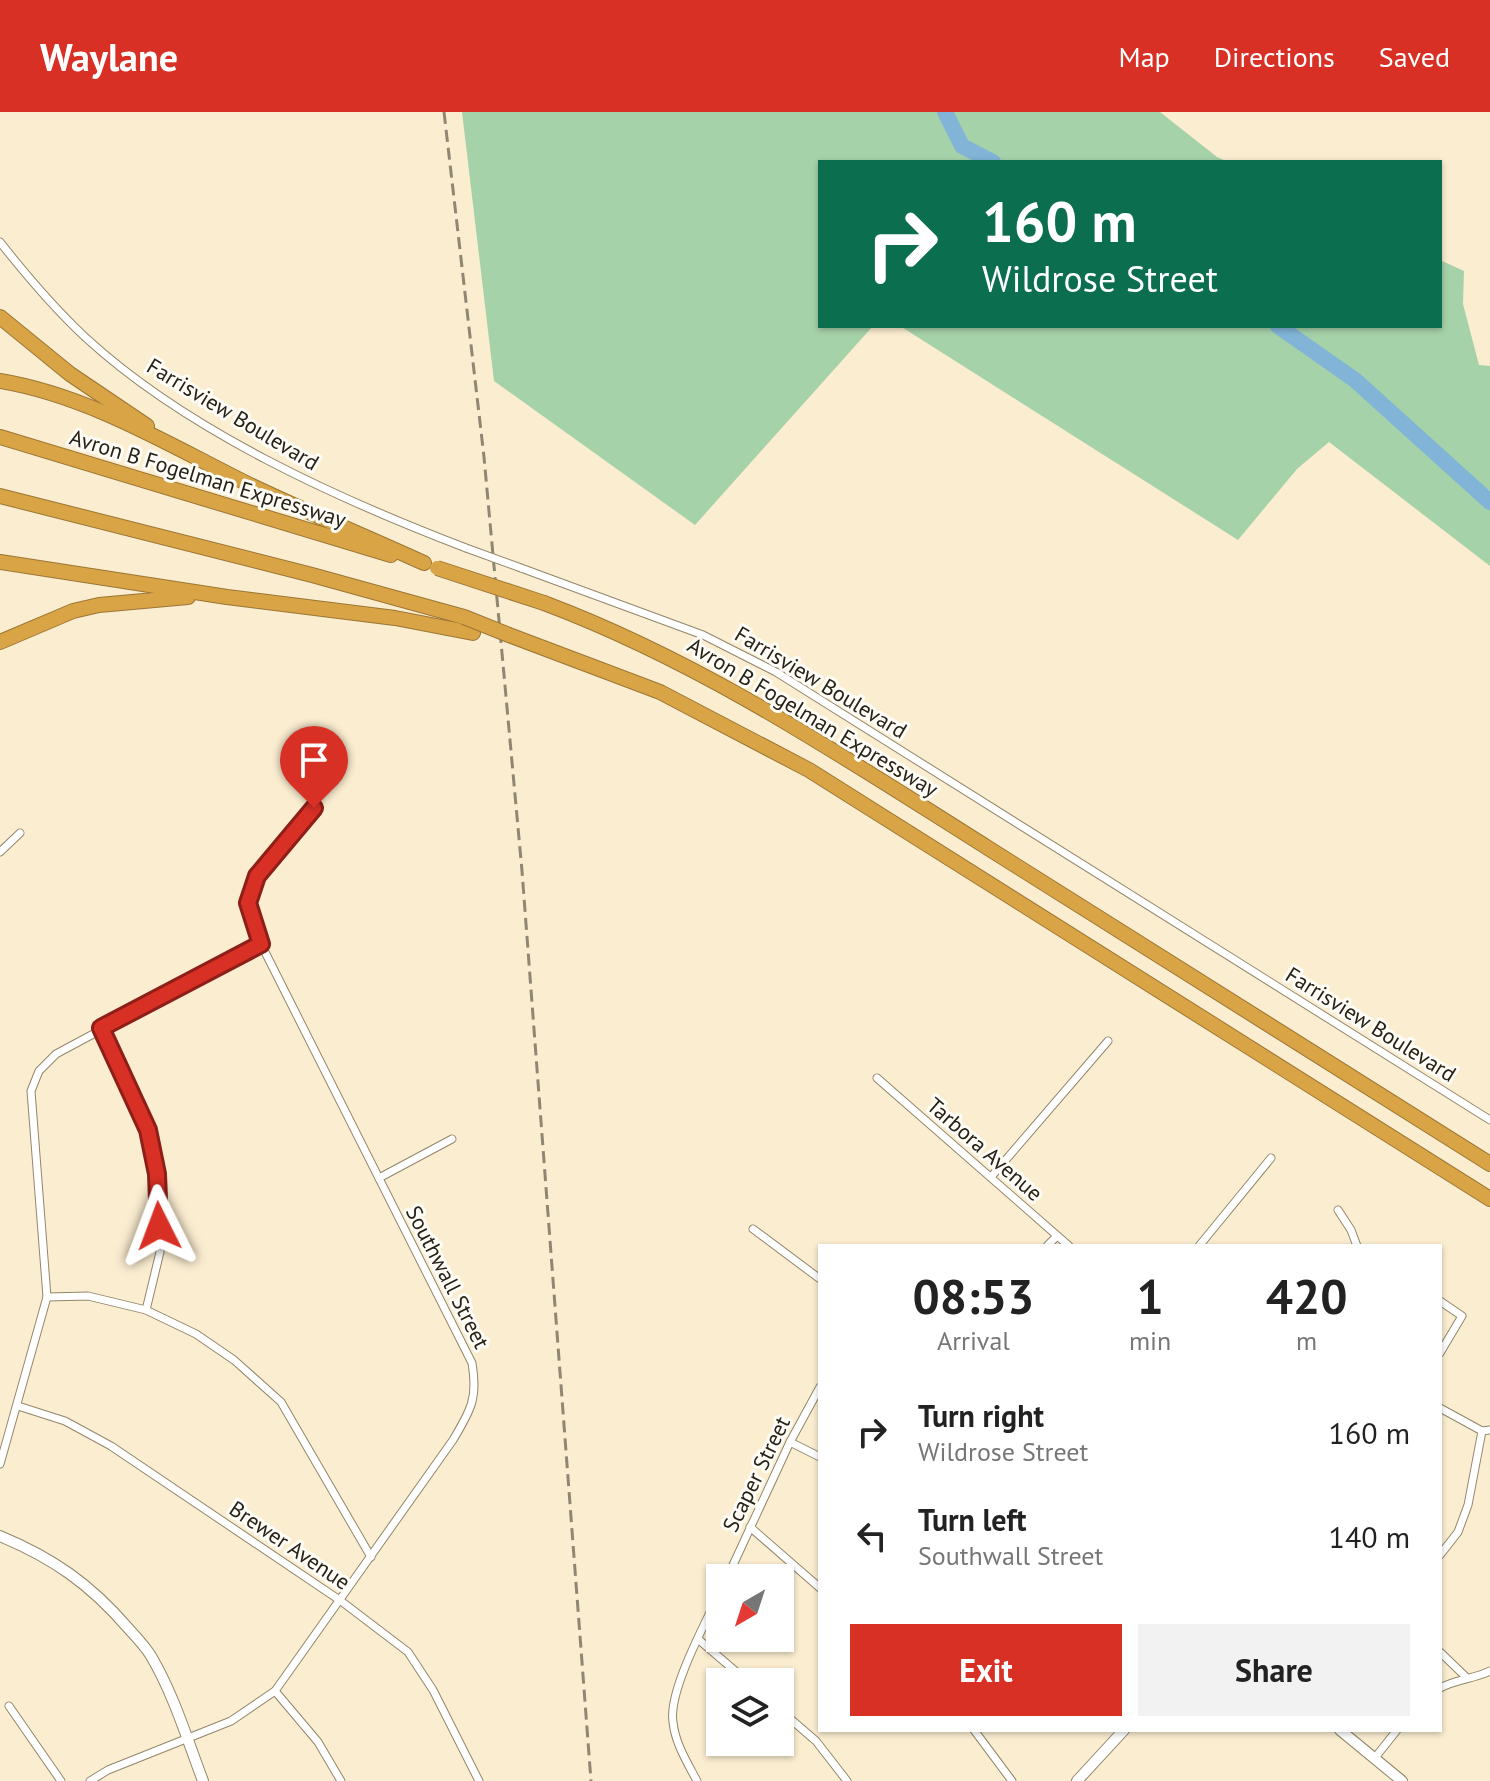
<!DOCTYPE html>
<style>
:root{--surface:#fff;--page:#f2f2f2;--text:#222;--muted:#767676;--accent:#d93025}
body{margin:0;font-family:"PT Sans",sans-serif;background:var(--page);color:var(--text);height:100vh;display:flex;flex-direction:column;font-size:30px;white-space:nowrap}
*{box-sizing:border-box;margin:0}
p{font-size:26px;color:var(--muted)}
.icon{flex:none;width:44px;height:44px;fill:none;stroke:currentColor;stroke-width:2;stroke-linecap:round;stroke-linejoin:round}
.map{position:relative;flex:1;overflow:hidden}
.side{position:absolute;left:818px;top:1132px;width:624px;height:488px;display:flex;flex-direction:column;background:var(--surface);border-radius:0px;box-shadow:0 2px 6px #0004}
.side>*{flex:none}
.guide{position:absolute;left:818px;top:48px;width:624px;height:168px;border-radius:0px;box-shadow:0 2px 6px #0004;background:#0b6e4f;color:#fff;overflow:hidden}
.needle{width:52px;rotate:219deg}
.buttons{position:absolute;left:706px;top:1452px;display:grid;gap:16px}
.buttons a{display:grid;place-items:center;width:88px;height:88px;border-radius:0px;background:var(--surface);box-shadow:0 2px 6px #0004;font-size:40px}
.pin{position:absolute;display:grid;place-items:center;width:68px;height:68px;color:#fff;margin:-82px -34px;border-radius:50% 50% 50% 0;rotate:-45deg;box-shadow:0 0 8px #0007}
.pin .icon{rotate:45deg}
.me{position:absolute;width:88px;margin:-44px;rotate:357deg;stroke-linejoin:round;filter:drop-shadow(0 0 6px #0008)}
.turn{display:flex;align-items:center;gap:28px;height:168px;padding:0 32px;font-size:36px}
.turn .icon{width:104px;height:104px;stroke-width:2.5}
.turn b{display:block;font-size:56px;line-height:68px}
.eta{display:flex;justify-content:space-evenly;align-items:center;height:136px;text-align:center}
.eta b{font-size:48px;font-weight:700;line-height:56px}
.primary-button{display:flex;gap:16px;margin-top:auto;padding:16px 32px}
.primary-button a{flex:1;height:92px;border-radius:0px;background:var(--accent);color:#fff;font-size:32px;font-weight:700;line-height:92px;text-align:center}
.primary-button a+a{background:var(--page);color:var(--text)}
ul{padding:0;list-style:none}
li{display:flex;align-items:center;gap:24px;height:104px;padding:0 32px}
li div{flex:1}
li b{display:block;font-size:30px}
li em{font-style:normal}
header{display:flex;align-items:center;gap:48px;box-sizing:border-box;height:112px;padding:0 40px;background:var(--accent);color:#fff}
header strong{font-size:38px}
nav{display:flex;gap:44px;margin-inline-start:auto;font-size:28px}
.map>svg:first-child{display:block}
.green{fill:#a6d2a9}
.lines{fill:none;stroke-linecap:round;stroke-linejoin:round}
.river{stroke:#81b4d7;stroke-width:16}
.street-casing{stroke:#92866b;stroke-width:9}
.secondary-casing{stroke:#92866b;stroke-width:12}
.highway-casing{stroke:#9b7635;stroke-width:16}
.street{stroke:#fff;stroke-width:7}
.secondary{stroke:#fff;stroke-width:10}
.highway{stroke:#d9a445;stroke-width:14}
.rail{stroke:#908773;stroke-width:3;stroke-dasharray:12 6;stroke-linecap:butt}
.street-bridge-casing{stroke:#92866b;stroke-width:9;stroke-linecap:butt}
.highway-bridge-casing{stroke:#9b7635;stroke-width:16;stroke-linecap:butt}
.street-bridge{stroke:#fff;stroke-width:7}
.highway-bridge{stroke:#d9a445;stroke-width:14}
.route-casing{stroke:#8d1f18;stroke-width:20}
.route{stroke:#d93025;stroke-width:14}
.labels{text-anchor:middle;stroke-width:6;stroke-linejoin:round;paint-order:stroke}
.street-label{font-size:22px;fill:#272217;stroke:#fefcf6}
</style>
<header>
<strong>Waylane</strong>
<nav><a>Map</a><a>Directions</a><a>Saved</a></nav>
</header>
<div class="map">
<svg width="1490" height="1669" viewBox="0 0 1490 1669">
<rect width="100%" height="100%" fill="#fbedd0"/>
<g class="green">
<path d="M462 0H1160L1217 45 1228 50H820V214H873L695 413 494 269Z"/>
<path d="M1440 148 1464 159 1463 192 1479 253 1490 254V454L1329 330 1297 357 1238 428 900 214H1440Z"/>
</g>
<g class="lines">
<g class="river">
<path d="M945 0 962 34 993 50"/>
<path d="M1278 214 1355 268 1490 390"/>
</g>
<defs>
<g id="street">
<path d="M0 130C26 163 54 196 85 225 187 319 338 387 466 436"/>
<path d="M521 456 703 523 776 560 1490 1008"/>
<path d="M0 740 20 721"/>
<path d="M101 916 148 1018 157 1062 160 1140 146 1198"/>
<path d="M877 966 1069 1134"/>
<path d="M991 1065 1108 929"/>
<path d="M379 1066 452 1027"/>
<path d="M1338 1098 1351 1118 1357 1134"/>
<path d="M753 1117 820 1167"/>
<path d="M1047 1134 1057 1124"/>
<path d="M1199 1134 1271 1046"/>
<path d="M47 1185 88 1184 146 1198 196 1222 234 1248 281 1290 371 1445"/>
<path d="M1440 1189 1462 1204 1440 1241"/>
<path d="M18 1294 65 1309 111 1334 341 1489 408 1540 433 1578 479 1669"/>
<path d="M1440 1296 1482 1319 1490 1318"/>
<path d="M790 1330 820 1345"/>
<path d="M0 1352 47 1185 31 979 39 959 56 942 261 832"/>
<path d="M750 1415 820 1476"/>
<path d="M1440 1443 1458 1420 1468 1393 1482 1319"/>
<path d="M727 1466 790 1330 820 1275"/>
<path d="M698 1527 748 1570"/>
<path d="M1440 1540 1466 1565"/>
<path d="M1440 1576C1456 1567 1474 1567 1490 1559"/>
<path d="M275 1579 318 1630 341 1669"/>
<path d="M9 1594 61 1669"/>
<path d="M780 1598 816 1629 847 1669"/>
<path d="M974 1618 1012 1669"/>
<path d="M1374 1647 1397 1618"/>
<path d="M90 1669 108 1658 231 1609 275 1579 453 1328C471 1298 478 1286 472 1251L261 832 248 791 257 764 314 696"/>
<path d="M697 1669C687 1650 675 1631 673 1610 668 1579 706 1510 720 1480"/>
</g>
<g id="secondary">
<path d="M0 1424C53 1446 90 1472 128 1516 136 1525 145 1534 151 1544 174 1583 187 1627 203 1669"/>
<path d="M1340 1618 1402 1669"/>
<path d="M1077 1669 1124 1618"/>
</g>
<g id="highway">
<path d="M0 205 70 262 147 314"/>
<path d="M0 269C90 284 171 334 252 374 309 401 367 425 424 451"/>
<path d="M0 325 391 443"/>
<path d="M0 384 312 463 464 505"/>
<path d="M0 450 227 485 395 506 473 521"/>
<path d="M544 491C704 551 845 646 988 736 1156 841 1323 947 1490 1052"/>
<path d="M509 523 660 580 809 658 1490 1087"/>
<path d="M0 530 73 499 99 493 188 485"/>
</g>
</defs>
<use href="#street" class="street-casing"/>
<use href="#secondary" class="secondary-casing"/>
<use href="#highway" class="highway-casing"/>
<use href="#street" class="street"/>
<use href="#secondary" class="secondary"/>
<use href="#highway" class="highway"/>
<path class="rail" d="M444 0 484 345 522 759 591 1669"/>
<defs>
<path id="street-bridge" d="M466 436 521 456"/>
<g id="highway-bridge">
<path d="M437 456 544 491"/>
<path d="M464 505 509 523"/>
</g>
</defs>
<use href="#street-bridge" class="street-bridge-casing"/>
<use href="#highway-bridge" class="highway-bridge-casing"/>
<use href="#street-bridge" class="street-bridge"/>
<use href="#highway-bridge" class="highway-bridge"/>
</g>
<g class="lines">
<defs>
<path id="route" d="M159 1114 157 1062 148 1018 101 916 261 832 248 791 257 764 314 696"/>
</defs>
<use href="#route" class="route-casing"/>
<use href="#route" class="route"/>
</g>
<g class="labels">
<g class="street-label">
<text transform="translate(233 302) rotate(31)" y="8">Farrisview Boulevard</text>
<text transform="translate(208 366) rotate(17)" y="8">Avron B Fogelman Expressway</text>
<text transform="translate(821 570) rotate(31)" y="8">Farrisview Boulevard</text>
<text transform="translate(813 605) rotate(31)" y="8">Avron B Fogelman Expressway</text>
<text transform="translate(1371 912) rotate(32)" y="8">Farrisview Boulevard</text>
<text transform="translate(985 1037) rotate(41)" y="8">Tarbora Avenue</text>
<text transform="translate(448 1165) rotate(63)" y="8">Southwall Street</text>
<text transform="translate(756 1362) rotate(-64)" y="8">Scaper Street</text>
<text transform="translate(290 1433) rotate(34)" y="8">Brewer Avenue</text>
</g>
</g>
</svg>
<div class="buttons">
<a><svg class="needle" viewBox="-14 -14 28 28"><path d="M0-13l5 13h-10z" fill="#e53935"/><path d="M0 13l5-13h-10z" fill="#767676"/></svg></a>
<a><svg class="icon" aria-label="layers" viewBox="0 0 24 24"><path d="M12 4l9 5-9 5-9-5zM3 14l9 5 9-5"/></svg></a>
</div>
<div class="pin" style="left:314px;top:696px;background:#d93025"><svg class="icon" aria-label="arrive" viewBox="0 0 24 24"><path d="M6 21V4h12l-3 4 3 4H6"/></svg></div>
<svg class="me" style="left:159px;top:1114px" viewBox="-20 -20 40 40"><path d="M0-17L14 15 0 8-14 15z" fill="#d93025" stroke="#fff" stroke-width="4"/></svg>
<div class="guide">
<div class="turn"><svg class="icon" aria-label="right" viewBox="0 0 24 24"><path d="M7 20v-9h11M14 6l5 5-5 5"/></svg><div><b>160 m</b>Wildrose Street</div></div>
</div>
<section class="side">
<div class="eta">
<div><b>08:53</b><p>Arrival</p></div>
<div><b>1</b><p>min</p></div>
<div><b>420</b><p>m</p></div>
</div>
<ul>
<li><svg class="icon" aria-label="right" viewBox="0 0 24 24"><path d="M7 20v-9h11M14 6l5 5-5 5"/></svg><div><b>Turn right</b><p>Wildrose Street</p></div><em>160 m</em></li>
<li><svg class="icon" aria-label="left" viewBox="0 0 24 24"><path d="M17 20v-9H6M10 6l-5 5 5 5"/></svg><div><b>Turn left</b><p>Southwall Street</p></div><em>140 m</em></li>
</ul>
<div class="primary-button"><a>Exit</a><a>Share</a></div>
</section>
</div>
